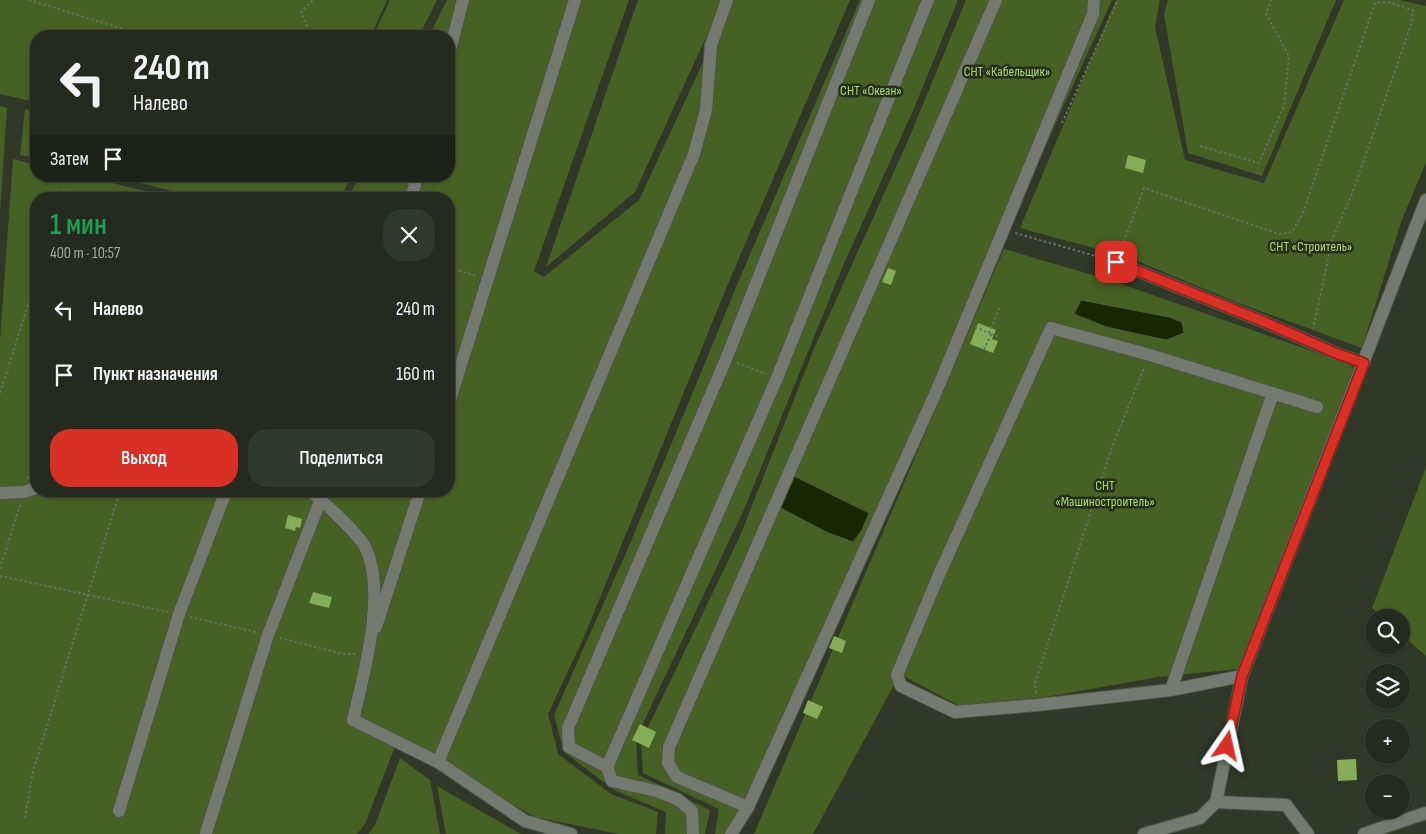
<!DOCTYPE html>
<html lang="ru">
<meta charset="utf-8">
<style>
:root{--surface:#242b1e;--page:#30372b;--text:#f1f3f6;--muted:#a3a7a4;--line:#41473c;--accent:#d93025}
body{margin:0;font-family:"Sofia Sans Condensed",sans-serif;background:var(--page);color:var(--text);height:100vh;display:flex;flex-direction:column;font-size:19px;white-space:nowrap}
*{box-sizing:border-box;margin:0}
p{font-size:16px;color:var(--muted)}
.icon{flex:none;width:28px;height:28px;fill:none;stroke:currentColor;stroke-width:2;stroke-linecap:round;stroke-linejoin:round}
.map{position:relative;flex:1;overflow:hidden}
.drawer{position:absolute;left:30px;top:192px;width:425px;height:305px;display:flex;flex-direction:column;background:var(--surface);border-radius:20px;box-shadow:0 1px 4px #0004,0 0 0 1px var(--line)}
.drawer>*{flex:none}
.hud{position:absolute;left:30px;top:30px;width:425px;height:152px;border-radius:20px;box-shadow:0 1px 4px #0004,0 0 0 1px var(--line);background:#242b1e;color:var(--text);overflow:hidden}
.controls{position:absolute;left:1365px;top:609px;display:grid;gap:10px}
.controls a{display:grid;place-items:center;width:45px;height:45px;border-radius:50%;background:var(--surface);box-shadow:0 1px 4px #0004,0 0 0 1px var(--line);font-size:25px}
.pin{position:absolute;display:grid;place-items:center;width:42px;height:42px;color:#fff;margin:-21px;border-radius:10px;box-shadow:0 2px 8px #0006}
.me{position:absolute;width:55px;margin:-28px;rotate:11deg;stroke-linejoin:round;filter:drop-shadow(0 0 4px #0008)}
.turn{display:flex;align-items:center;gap:18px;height:105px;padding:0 20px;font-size:22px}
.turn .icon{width:65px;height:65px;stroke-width:2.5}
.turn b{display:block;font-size:35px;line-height:42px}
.then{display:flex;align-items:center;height:48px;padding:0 20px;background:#0003;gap:10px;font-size:19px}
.round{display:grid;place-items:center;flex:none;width:52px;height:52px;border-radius:20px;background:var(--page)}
.summary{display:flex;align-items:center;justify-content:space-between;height:85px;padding:0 20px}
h1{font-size:30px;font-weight:600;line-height:38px;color:#1e9e55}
.cta{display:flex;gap:10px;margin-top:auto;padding:10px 20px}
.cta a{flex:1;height:58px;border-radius:20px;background:var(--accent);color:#fff;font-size:20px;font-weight:600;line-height:58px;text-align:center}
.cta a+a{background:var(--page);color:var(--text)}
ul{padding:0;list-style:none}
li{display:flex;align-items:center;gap:15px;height:65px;padding:0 20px}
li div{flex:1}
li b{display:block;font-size:19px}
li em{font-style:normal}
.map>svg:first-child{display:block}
.green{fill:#466124}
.water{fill:#162800;stroke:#4e5c3d}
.building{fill:#86ae59}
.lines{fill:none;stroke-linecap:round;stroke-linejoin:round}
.minor-casing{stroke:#4d5546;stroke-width:14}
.path{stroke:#676f60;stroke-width:2;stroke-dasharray:2.5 2.5;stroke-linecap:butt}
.minor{stroke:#757a71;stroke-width:12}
.route-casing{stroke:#8d1f18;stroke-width:12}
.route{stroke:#d93025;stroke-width:9}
.labels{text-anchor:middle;stroke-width:5;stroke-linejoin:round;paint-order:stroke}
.park-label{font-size:14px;fill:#a8dc6d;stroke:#262f1e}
</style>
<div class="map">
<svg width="1426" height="834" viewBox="0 0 1426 834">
<rect width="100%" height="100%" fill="#303928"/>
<g class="green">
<path d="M0 0H387L371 36H36V102L0 94Z"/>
<path d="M390 0H437L419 36H373Z"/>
<path d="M447 0H629L534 271 544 277 639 200 732 0H850L730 279 584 637 548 714 558 754 611 794 658 812 656 834H618L535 817 398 739 365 824 357 834H0V341L13 159 36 165V176H84L177 199H36V491H449V199H348L359 176H449V36H429Z"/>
<path d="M638 0H723L635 192 546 267Z"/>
<path d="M860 0H958L915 106 842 268 745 507 636 738 638 775 710 810 705 834H665L666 812 614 790 564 752 554 715 629 546 745 266Z"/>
<path d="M966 0H1112L748 797 738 834H715L719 809 643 773 641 742 740 536 813 351 910 136Z"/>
<path d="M1116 0H1160L1155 27 1185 160 1264 183 1344 0H1400L1426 6V162L1401 222 1362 348 1236 302 1130 258 1020 228Z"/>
<path d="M1168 0H1336L1262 176 1188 153 1164 14Z"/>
<path d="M0 106 7 108 0 212Z"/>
<path d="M25 109 36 111V158L20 155Z"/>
<path d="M111 176H351L341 199H206Z"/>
<path d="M1004 249 1113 281 1346 363 1358 371 1238 669 1158 677 1046 697 958 705 900 674 813 834H754Z"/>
<path d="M1426 467V656L1401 634V618L1382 617 1372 608Z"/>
<path d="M400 758 430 780 440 834H368L375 825Z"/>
<path d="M437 786 521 834H446Z"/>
</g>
<g class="water">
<path d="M1081 300 1169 317 1182 322 1184 333 1166 340 1106 327 1074 314Z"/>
<path d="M794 476 869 513 862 530 853 542 826 532 779 507Z"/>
</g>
<g class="building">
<path d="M1128 155 1146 160 1143 173 1125 168Z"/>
<path d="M888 268 896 271 891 285 882 282Z"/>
<path d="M978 323 996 330 992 339 998 341 993 353 970 344Z"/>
<path d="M288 515 302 519 300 528 296 527 295 531 285 528Z"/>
<path d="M313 592 332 597 329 608 309 603Z"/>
<path d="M834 636 846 641 842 653 829 648Z"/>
<path d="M808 700 823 707 817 719 803 713Z"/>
<path d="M640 724 656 732 649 748 632 740Z"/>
<path d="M1356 759 1357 780 1338 781 1337 760Z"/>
</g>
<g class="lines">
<defs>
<g id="minor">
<path d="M449 54 463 0"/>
<path d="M411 199 417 176"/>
<path d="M1116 262 1267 323 1338 354 1364 363"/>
<path d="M449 403 575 0"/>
<path d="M310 491C323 501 356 532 364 545 388 589 364 674 353 720L438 762 525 821 571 834"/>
<path d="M0 493 24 492 36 488"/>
<path d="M376 627 420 491"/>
<path d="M1242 676 1171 690 1037 705 955 712 901 686 897 675 938 577 1051 328 1150 355 1317 407"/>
<path d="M1171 690 1273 393"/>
<path d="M438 762 694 154 706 110 711 45 727 0"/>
<path d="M607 767 569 747 568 728 726 359 869 0"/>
<path d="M1216 802 1286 805 1308 834"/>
<path d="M748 807 677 777 668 763 669 747 996 0"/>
<path d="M119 811 179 614 226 491"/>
<path d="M206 833 268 635 324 491"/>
<path d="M693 834 692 811 677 799 656 791 612 781 607 767 777 378 928 0"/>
<path d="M731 834 748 807 936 392 1093 14 1094 0"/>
<path d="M1144 834 1200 818 1216 802 1242 676 1426 200"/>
<path d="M1364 834 1426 813"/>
</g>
</defs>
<use href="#minor" class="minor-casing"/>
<g class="path">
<path d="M29 0 146 36"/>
<path d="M311 36 301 12 313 0"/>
<path d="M1062 123 1118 0"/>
<path d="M1200 146 1259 163 1284 106 1289 56 1266 14 1271 0"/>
<path d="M61 199 64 188"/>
<path d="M1015 233 1106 259"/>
<path d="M1120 251 1144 188 1279 234 1292 232 1303 213 1375 3 1387 2 1413 10 1411 25 1352 194 1333 237 1313 329"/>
<path d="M449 268 477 276"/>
<path d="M975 327 989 333 1000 307"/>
<path d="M991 334 999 337"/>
<path d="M984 350 991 334"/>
<path d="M737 363 766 374"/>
<path d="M0 393 36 280"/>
<path d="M28 479 36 449"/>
<path d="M0 569 20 505"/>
<path d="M0 576 168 612"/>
<path d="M190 617 256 632"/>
<path d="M280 638 343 654H356"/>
<path d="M1036 693 1035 683 1112 447 1145 366"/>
<path d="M25 818 33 771 120 491"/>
</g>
<use href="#minor" class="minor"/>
</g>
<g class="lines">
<defs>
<path id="route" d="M1116 262 1267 323 1338 354 1364 363 1242 676 1227 746"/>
</defs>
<use href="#route" class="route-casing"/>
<use href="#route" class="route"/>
</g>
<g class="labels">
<g class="park-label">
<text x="1007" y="76">СНТ «Кабельщик»</text>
<text x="871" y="95">СНТ «Океан»</text>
<text x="1311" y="251">СНТ «Строитель»</text>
<text x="1105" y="490">СНТ<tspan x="1105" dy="16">«Машиностроитель»</tspan></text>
</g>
</g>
</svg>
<div class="controls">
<a><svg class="icon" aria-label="search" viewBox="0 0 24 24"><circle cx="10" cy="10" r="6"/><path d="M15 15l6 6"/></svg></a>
<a><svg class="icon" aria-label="layers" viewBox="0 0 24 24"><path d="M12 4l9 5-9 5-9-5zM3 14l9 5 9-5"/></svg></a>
<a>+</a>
<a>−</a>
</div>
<div class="pin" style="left:1116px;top:262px;background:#d93025"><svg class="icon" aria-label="arrive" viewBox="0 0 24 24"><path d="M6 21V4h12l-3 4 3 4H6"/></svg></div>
<svg class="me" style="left:1227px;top:746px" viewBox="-20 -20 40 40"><path d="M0-17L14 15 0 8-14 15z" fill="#d93025" stroke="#fff" stroke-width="4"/></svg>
<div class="hud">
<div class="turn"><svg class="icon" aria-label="left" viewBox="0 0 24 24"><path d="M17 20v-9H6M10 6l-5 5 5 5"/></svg><div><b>240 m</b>Налево</div></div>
<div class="then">Затем<svg class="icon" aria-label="arrive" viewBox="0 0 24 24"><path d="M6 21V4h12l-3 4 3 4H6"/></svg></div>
</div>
<section class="drawer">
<div class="summary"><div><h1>1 мин</h1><p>400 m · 10:57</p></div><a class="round"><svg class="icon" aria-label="close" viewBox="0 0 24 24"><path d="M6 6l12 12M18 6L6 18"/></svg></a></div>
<ul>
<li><svg class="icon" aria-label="left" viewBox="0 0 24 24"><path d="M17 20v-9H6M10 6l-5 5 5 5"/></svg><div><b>Налево</b></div><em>240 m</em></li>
<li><svg class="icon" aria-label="arrive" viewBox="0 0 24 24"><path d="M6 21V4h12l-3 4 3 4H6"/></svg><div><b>Пункт назначения</b></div><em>160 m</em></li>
</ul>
<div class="cta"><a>Выход</a><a>Поделиться</a></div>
</section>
</div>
